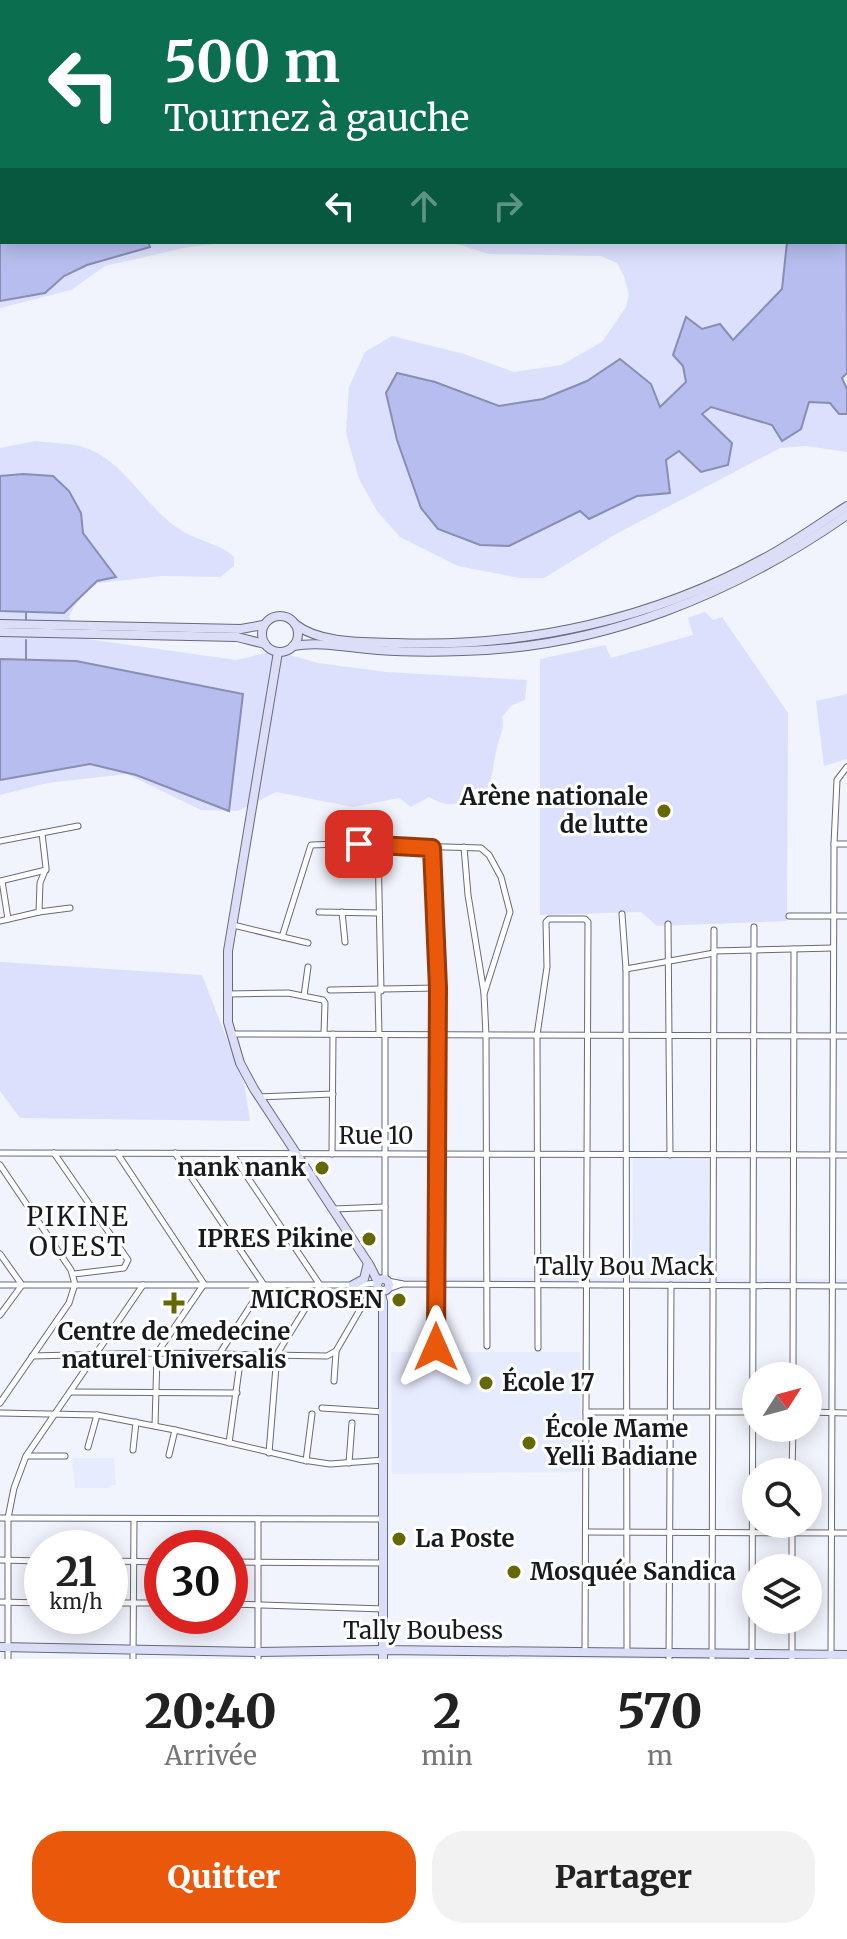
<!DOCTYPE html>
<html lang="fr">
<meta charset="utf-8">
<style>
:root{--surface:#fff;--page:#f2f2f2;--text:#222;--muted:#767676;--accent:#ea580c}
body{margin:0;font-family:Merriweather,serif;background:var(--page);color:var(--text);height:100vh;display:flex;flex-direction:column;font-size:30px;white-space:nowrap}
*{box-sizing:border-box;margin:0}
p{font-size:26px;color:var(--muted)}
.icon{flex:none;width:44px;height:44px;fill:none;stroke:currentColor;stroke-width:2;stroke-linecap:round;stroke-linejoin:round}
.map{position:relative;height:1659px;overflow:hidden}
.sheet{display:flex;flex-direction:column;background:var(--surface);flex:1}
.sheet>*{flex:none}
.hud{position:absolute;left:0px;top:0px;width:848px;height:244px;box-shadow:0 4px 20px #0003;background:#0b6e4f;color:#fff;overflow:hidden}
.needle{width:52px;rotate:54deg}
.controls{position:absolute;left:742px;top:1362px;display:grid;gap:16px}
.controls a{display:grid;place-items:center;width:80px;height:80px;border-radius:50%;background:var(--surface);box-shadow:0 4px 20px #0003;font-size:40px}
.speed{position:absolute;left:24px;top:1530px;display:flex;gap:16px;font-size:40px;font-weight:700;text-align:center}
.speed>*{display:grid;place-content:center;width:104px;height:104px;border-radius:50%;background:var(--surface);box-shadow:0 4px 20px #0003;line-height:1}
.speed small{font-size:20px;font-weight:400}
.speed .limit{border:12px solid #d22;background:#fff;color:#111}
.pin{position:absolute;display:grid;place-items:center;width:68px;height:68px;color:#fff;margin:-34px;border-radius:16px;box-shadow:0 4px 12px #0006}
.me{position:absolute;width:88px;margin:-44px;rotate:0deg;stroke-linejoin:round;filter:drop-shadow(0 0 6px #0008)}
.turn{display:flex;align-items:center;gap:28px;height:168px;padding:0 32px;font-size:36px}
.turn .icon{width:104px;height:104px;stroke-width:2.5}
.turn b{display:block;font-size:56px;line-height:68px}
.lanes{display:flex;align-items:center;height:76px;padding:0 32px;background:#0003;justify-content:center;gap:40px;direction:ltr}
.lanes .off{opacity:.35}
.eta{display:flex;justify-content:space-evenly;align-items:center;height:136px;text-align:center}
.eta b{font-size:48px;font-weight:800;line-height:56px}
.cta{display:flex;gap:16px;margin-top:auto;padding:16px 32px}
.cta a{flex:1;height:92px;border-radius:32px;background:var(--accent);color:#fff;font-size:32px;font-weight:800;line-height:92px;text-align:center}
.cta a+a{background:var(--page);color:var(--text)}
.map>svg:first-child{display:block}
.built{fill:#e7ebfe}
.green{fill:#dce0fc}
.water{fill:#b7beef;stroke:#888db1;stroke-width:2}
.lines{fill:none;stroke-linecap:round;stroke-linejoin:round}
.stream{stroke:#888db1;stroke-width:2}
.street-casing{stroke:#676a78;stroke-width:7}
.secondary-casing{stroke:#676a78;stroke-width:10}
.street{stroke:#fff;stroke-width:5}
.secondary{stroke:#dcdef8;stroke-width:8}
.route-casing{stroke:#983908;stroke-width:20}
.route{stroke:#ea580c;stroke-width:14}
.poi-dot{fill:#666804;stroke:#fff;stroke-width:3}
.labels{text-anchor:middle;stroke-width:6;stroke-linejoin:round;paint-order:stroke}
.poi-label{font-size:24px;font-weight:bold;fill:#191a20;stroke:#fff;text-anchor:end}
.street-label{font-size:24px;fill:#191a20;stroke:#fff}
.neighbourhood-label{font-size:26px;letter-spacing:2px;fill:#191a20;stroke:#fff}
</style>
<div class="map">
<svg width="847" height="1659" viewBox="0 0 847 1659">
<rect width="100%" height="100%" fill="#f1f3fd"/>
<g class="built">
<path d="M633 1158 709 1160V1276H632Z"/>
<path d="M397 1277 847 1279V1290L398 1288Z"/>
<path d="M391 1352H580L581 1472 392 1474Z"/>
<path d="M72 1458H114L116 1485H110L109 1488H75Z"/>
</g>
<g class="green">
<path d="M148 242H231L189 247 105 266 71 290 0 308V301L45 293 64 276 87 265 150 246Z"/>
<path d="M450 242H787L782 289 732 340 702 329 686 318 683 366 686 382 660 407 620 359 587 381 543 399 499 406 435 382 397 373 386 393 397 440 421 508 509 546 581 511 590 519 637 496 670 493 666 460 679 451 732 443 702 413 711 407 772 425 801 429 809 402 830 403 839 414H847V452L807 446 780 448 616 534 544 578H520L458 566 400 537 377 511 359 479 346 433 349 387 365 352 392 336 464 354 514 372 561 365 602 342 626 307 629 295 624 276 617 263 601 256 489 254Z"/>
<path d="M36 441C50 443 66 443 80 446 125 458 145 510 184 532 201 542 221 544 234 557V566L220 577 163 576 98 583 79 598 69 616 73 627 87 639 236 660 275 651 318 663 386 672 527 680 525 700 512 705 502 717C505 730 499 736 497 748 493 763 494 771 488 787 466 801 454 812 429 797L411 807 399 798 353 807 276 792 238 811 201 810 127 774 47 783 0 795V780L90 764 136 775 229 810 242 695 76 661 0 659V611L64 613 97 581 116 577 83 533 81 513 69 491 53 476H0V448Z"/>
<path d="M705 612 713 620 722 617 788 713 787 921 657 926 641 912 540 915V659L605 645 611 658 693 635 688 618Z"/>
<path d="M847 694V759L824 766 816 701Z"/>
<path d="M0 962 202 975 244 1083 250 1121 20 1118 0 1091Z"/>
</g>
<g class="water">
<path d="M0 0H847V13L846 2H2L0 165Z"/>
<path d="M846 195 847 373 842 378 847 389V414H839L830 403 809 402 801 429 782 441 772 425 711 407 702 414 732 443 728 465 701 472 679 451 666 460 670 493 637 496 589 519 580 511 509 546 480 545 438 529 421 508 397 440 386 393 397 373 435 382 499 406 543 399 587 381 620 359 651 384 660 407 686 382 683 366 673 355 686 317 702 329 720 324 733 340 782 289 787 242H846Z"/>
<path d="M0 220 2 242H148L150 247 87 265 64 276 45 293 0 301Z"/>
<path d="M23 474 53 476 69 491 81 513 83 533 116 577 97 581 64 613 0 611V476Z"/>
<path d="M0 659 76 661 243 694 229 811 136 775 90 764 0 780Z"/>
</g>
<g class="lines">
<g class="stream">
<path d="M26 612V619"/>
<path d="M26 640V660"/>
</g>
<defs>
<g id="street">
<path d="M0 841 78 826"/>
<path d="M340 844 481 848 489 855 501 877 510 912 484 994 486 1035 487 1346"/>
<path d="M834 844H847"/>
<path d="M378 845 381 991"/>
<path d="M464 847 468 895 484 993"/>
<path d="M432 848 438 988 436 1347"/>
<path d="M0 881 46 870"/>
<path d="M2 881 8 919"/>
<path d="M39 912 70 908"/>
<path d="M319 912 379 913"/>
<path d="M342 912 345 942"/>
<path d="M622 914 626 969 627 1653"/>
<path d="M789 916H847"/>
<path d="M0 921 39 912 40 883 46 868 42 833"/>
<path d="M668 924 670 1155"/>
<path d="M233 925 308 943"/>
<path d="M282 937 311 845 340 844 343 872"/>
<path d="M714 951 833 948"/>
<path d="M626 969 714 953"/>
<path d="M330 990 437 988"/>
<path d="M378 991 379 1034"/>
<path d="M228 994 288 993 323 1000 325 1003 324 1034"/>
<path d="M304 996 308 967"/>
<path d="M232 1034 847 1036"/>
<path d="M385 1035V1279"/>
<path d="M258 1097 333 1094"/>
<path d="M0 1153 847 1155"/>
<path d="M54 1153 128 1260 124 1268 74 1274"/>
<path d="M117 1153 204 1284 157 1353 155 1426"/>
<path d="M175 1153 264 1285 220 1353"/>
<path d="M232 1154 320 1285 277 1354 269 1453"/>
<path d="M332 1154 333 1034"/>
<path d="M0 1165 71 1270 75 1284 69 1303 0 1403"/>
<path d="M334 1209 385 1207"/>
<path d="M0 1254 22 1285 0 1315"/>
<path d="M388 1281 403 1284 847 1286"/>
<path d="M0 1285H358L377 1283"/>
<path d="M388 1289 402 1284"/>
<path d="M538 1348 537 1035 547 967 546 922 549 919H585L588 922 585 1651"/>
<path d="M32 1356 157 1353 327 1356 336 1351 372 1289"/>
<path d="M793 1376 794 949"/>
<path d="M334 1381 336 1352"/>
<path d="M71 1392 237 1393"/>
<path d="M322 1408 384 1412"/>
<path d="M586 1412H756"/>
<path d="M808 1412 847 1413"/>
<path d="M0 1413 97 1415 175 1430 303 1460 330 1464 384 1460"/>
<path d="M229 1443 241 1355"/>
<path d="M88 1447 97 1415"/>
<path d="M133 1450 136 1422"/>
<path d="M169 1455 175 1430"/>
<path d="M27 1456H65"/>
<path d="M306 1461 312 1414"/>
<path d="M349 1463 352 1423"/>
<path d="M792 1472 793 1428"/>
<path d="M0 1518 383 1519"/>
<path d="M586 1532 847 1533"/>
<path d="M0 1560 42 1561"/>
<path d="M110 1561 162 1562"/>
<path d="M230 1562 384 1563"/>
<path d="M792 1568V1524"/>
<path d="M0 1602 42 1603"/>
<path d="M110 1603H162"/>
<path d="M230 1604 384 1609"/>
<path d="M8 1659V1518L14 1488 26 1456 143 1285"/>
<path d="M133 1659 134 1519"/>
<path d="M258 1659V1519"/>
<path d="M669 1659 671 1285"/>
<path d="M712 1659 714 930"/>
<path d="M752 1659 754 927"/>
<path d="M792 1659V1620"/>
<path d="M831 1659 834 844 837 780 847 767"/>
</g>
<g id="secondary">
<circle cx="280" cy="634" r="18"/>
<path d="M0 624 241 629 263 625"/>
<path d="M295 624C320 644 365 642 396 643 526 648 656 619 770 555 797 540 822 522 847 506"/>
<path d="M0 632 237 637 265 644"/>
<path d="M293 646C321 641 349 648 378 650 406 652 434 652 463 651 602 648 734 594 847 515"/>
<path d="M278 652 228 951V1022L240 1063 254 1089 370 1266 378 1282"/>
<circle cx="383" cy="1285" r="6"/>
<path d="M353 1285 364 1279 368 1263"/>
<path d="M380 1290 383 1302V1659"/>
<path d="M0 1647 258 1652 382 1650 847 1655"/>
</g>
</defs>
<use href="#street" class="street-casing"/>
<use href="#secondary" class="secondary-casing"/>
<use href="#street" class="street"/>
<use href="#secondary" class="secondary"/>
</g>
<g class="lines">
<defs>
<path id="route" d="M359 844 432 848 438 988 436 1347"/>
</defs>
<use href="#route" class="route-casing"/>
<use href="#route" class="route"/>
</g>
<g class="poi-dot">
<circle cx="664" cy="811" r="8"/>
<circle cx="322" cy="1168" r="8"/>
<circle cx="369" cy="1239" r="8"/>
<circle cx="399" cy="1300" r="8"/>
<path d="M170 1291h8v8h8v8h-8v8h-8v-8h-8v-8h8z"/>
<circle cx="486" cy="1383" r="8"/>
<circle cx="529" cy="1443" r="8"/>
<circle cx="399" cy="1539" r="8"/>
<circle cx="514" cy="1572" r="8"/>
</g>
<g class="labels">
<g class="poi-label">
<text x="648" y="805">Arène nationale<tspan x="648" dy="28">de lutte</tspan></text>
<text x="306" y="1176">nank nank</text>
<text x="353" y="1247">IPRES Pikine</text>
<text x="383" y="1308">MICROSEN</text>
<text x="174" y="1340" text-anchor="middle">Centre de medecine<tspan x="174" dy="28">naturel Universalis</tspan></text>
<text x="502" y="1391" text-anchor="start">École 17</text>
<text x="545" y="1437" text-anchor="start">École Mame<tspan x="545" dy="28">Yelli Badiane</tspan></text>
<text x="415" y="1547" text-anchor="start">La Poste</text>
<text x="530" y="1580" text-anchor="start">Mosquée Sandica</text>
</g>
<g class="street-label">
<text x="376" y="1144">Rue 10</text>
<text x="625" y="1275">Tally Bou Mack</text>
<text x="423" y="1639">Tally Boubess</text>
</g>
<g class="neighbourhood-label">
<text x="78" y="1226">PIKINE<tspan x="78" dy="30">OUEST</tspan></text>
</g>
</g>
</svg>
<div class="controls">
<a><svg class="needle" viewBox="-14 -14 28 28"><path d="M0-13l5 13h-10z" fill="#e53935"/><path d="M0 13l5-13h-10z" fill="#767676"/></svg></a>
<a><svg class="icon" aria-label="search" viewBox="0 0 24 24"><circle cx="10" cy="10" r="6"/><path d="M15 15l6 6"/></svg></a>
<a><svg class="icon" aria-label="layers" viewBox="0 0 24 24"><path d="M12 4l9 5-9 5-9-5zM3 14l9 5 9-5"/></svg></a>
</div>
<div class="speed"><div>21<small>km/h</small></div><div class="limit">30</div></div>
<div class="pin" style="left:359px;top:844px;background:#d93025"><svg class="icon" aria-label="arrive" viewBox="0 0 24 24"><path d="M6 21V4h12l-3 4 3 4H6"/></svg></div>
<svg class="me" style="left:436px;top:1347px" viewBox="-20 -20 40 40"><path d="M0-17L14 15 0 8-14 15z" fill="#ea580c" stroke="#fff" stroke-width="4"/></svg>
<div class="hud">
<div class="turn"><svg class="icon" aria-label="left" viewBox="0 0 24 24"><path d="M17 20v-9H6M10 6l-5 5 5 5"/></svg><div><b>500 m</b>Tournez à gauche</div></div>
<div class="lanes"><svg class="icon" aria-label="left" viewBox="0 0 24 24"><path d="M17 20v-9H6M10 6l-5 5 5 5"/></svg><svg class="icon off" aria-label="ahead" viewBox="0 0 24 24"><path d="M12 20V5M6 11l6-6 6 6"/></svg><svg class="icon off" aria-label="right" viewBox="0 0 24 24"><path d="M7 20v-9h11M14 6l5 5-5 5"/></svg></div>
</div>
</div>
<section class="sheet">
<div class="eta">
<div><b>20:40</b><p>Arrivée</p></div>
<div><b>2</b><p>min</p></div>
<div><b>570</b><p>m</p></div>
</div>
<div class="cta"><a>Quitter</a><a>Partager</a></div>
</section>
